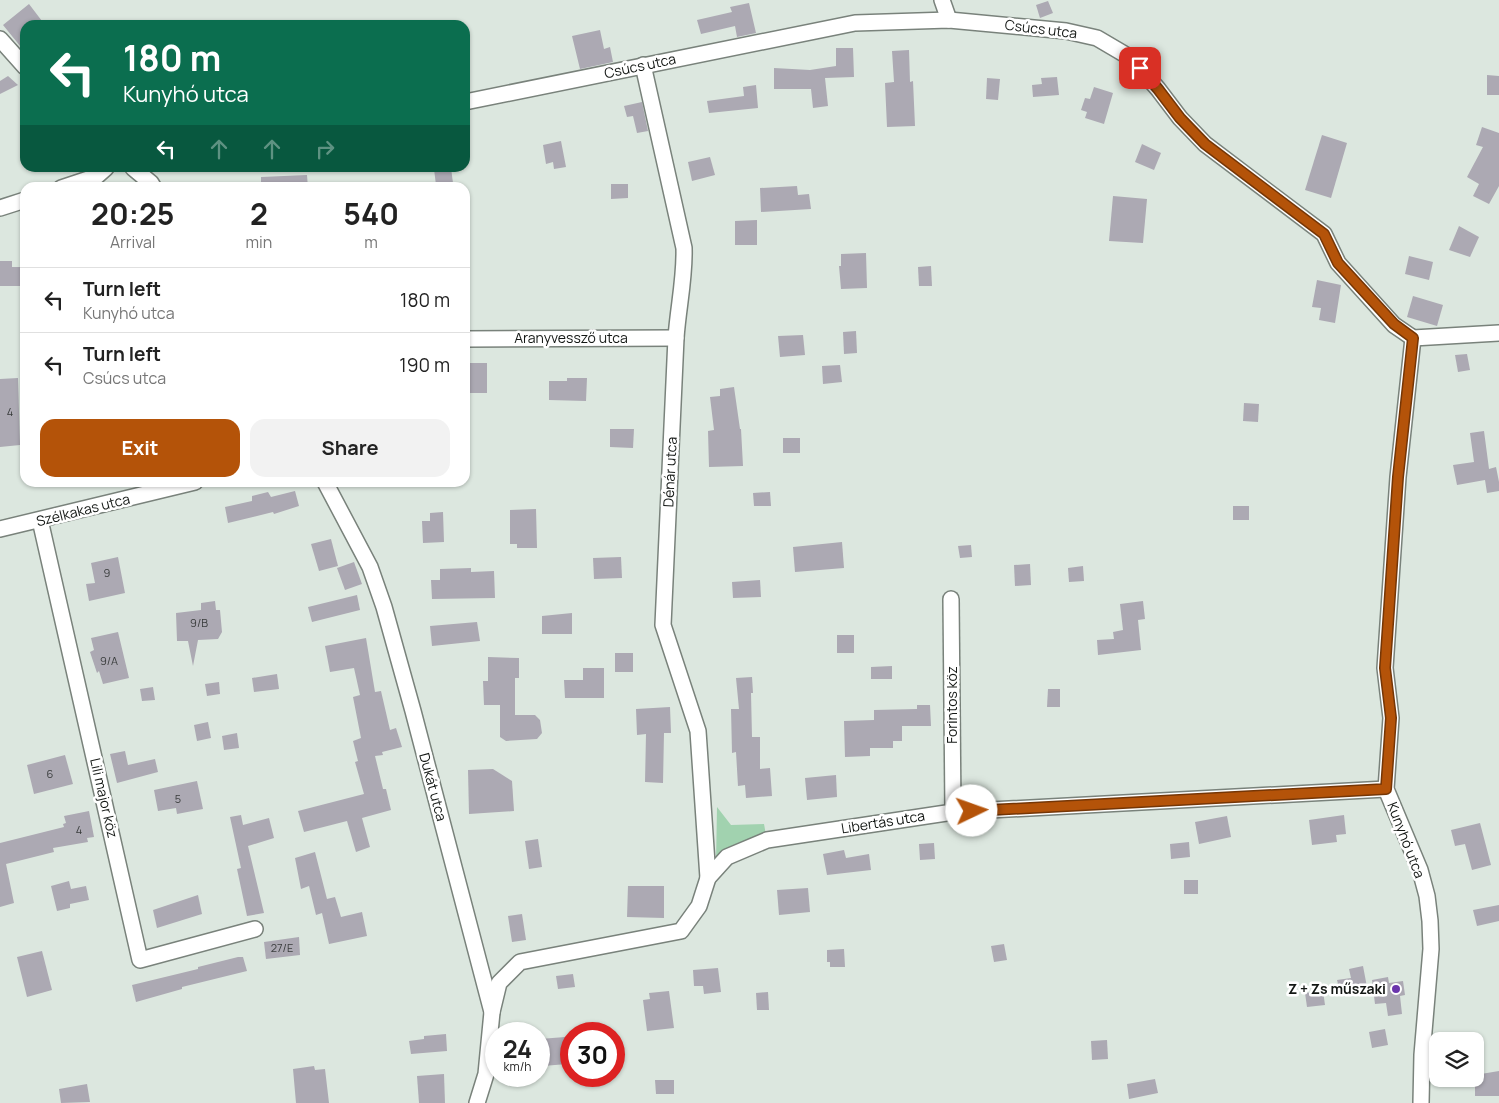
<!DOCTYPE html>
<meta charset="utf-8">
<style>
:root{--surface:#fff;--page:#f2f2f2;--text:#222;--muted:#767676;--line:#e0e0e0;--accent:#b45309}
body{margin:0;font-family:Manrope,sans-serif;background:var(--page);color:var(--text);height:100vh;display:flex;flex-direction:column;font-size:19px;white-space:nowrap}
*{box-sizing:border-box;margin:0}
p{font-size:16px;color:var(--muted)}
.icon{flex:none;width:28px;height:28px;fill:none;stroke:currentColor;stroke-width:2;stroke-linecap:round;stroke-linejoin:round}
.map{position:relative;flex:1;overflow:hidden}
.panel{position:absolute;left:20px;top:182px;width:450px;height:305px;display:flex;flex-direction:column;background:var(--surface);border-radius:15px;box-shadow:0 1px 4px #0004}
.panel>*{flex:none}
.banner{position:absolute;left:20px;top:20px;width:450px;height:152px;border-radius:15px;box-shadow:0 1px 4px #0004;background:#0b6e4f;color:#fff;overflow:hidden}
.fabs{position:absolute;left:1429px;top:1032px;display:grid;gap:10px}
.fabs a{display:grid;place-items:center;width:55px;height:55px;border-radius:10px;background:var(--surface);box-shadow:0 1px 4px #0004;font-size:25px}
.speed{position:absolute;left:485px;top:1022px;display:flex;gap:10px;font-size:25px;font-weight:700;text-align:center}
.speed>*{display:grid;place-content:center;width:65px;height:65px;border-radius:50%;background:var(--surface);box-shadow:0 1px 4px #0004;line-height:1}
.speed small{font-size:12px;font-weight:400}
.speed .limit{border:8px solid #d22;background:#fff;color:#111}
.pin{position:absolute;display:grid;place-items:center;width:42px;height:42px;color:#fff;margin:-21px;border-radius:10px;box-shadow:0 2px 8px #0006}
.me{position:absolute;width:55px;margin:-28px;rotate:87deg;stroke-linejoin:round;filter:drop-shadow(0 0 4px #0008)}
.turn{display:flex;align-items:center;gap:18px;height:105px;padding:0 20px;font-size:22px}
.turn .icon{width:65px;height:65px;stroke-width:2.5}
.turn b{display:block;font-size:35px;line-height:42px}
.lanes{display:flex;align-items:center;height:48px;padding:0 20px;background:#0003;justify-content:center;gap:25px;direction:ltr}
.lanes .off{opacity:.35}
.eta{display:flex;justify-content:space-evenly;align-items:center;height:85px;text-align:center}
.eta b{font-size:30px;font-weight:700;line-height:35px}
.button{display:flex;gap:10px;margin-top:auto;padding:10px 20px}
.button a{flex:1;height:58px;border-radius:15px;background:var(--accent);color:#fff;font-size:20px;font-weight:700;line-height:58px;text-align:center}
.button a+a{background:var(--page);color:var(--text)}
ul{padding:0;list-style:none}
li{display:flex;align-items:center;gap:15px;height:65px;padding:0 20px;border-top:1px solid var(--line)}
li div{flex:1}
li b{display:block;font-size:19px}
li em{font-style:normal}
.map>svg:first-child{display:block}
.green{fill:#a1d2af}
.building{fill:#aca9b3}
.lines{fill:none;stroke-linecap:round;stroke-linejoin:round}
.street-casing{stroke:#79827b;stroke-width:18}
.street{stroke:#fff;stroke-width:15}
.route-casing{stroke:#753606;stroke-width:12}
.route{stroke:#b45309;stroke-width:9}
.poi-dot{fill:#6b35ac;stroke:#fff;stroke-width:2}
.labels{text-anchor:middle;stroke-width:5;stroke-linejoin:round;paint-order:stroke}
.number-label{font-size:11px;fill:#393c3c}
.street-label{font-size:14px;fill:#131714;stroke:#fff}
.poi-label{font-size:14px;font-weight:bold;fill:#131714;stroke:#fff;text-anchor:end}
</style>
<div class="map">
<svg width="1499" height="1103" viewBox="0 0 1499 1103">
<rect width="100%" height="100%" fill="#dce7df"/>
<path class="green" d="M717 807 731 825 764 824 766 835 716 863Z"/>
<g class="building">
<path d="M1048 1 1053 13 1040 18 1036 5Z"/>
<path d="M749 3 756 33 737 37 735 26 701 34 697 20 732 12 730 7Z"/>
<path d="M29 4 45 25H25V52L3 25Z"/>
<path d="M600 30 604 49 610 47 613 62 580 69 572 36Z"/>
<path d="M836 48H853L854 77 825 78 828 106 813 108 811 89H774V68L810 70 836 66Z"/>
<path d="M909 50 910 82 913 81 915 126 887 127 885 83 894 82 892 51Z"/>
<path d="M1487 75 1499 76V95H1487Z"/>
<path d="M8 76 18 85 0 94V81Z"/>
<path d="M1057 77 1059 95 1033 97 1032 85 1042 84 1041 78Z"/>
<path d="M987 78 1000 79 998 100 986 99Z"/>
<path d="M756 85 758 108 709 113 707 101 744 96 743 87Z"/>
<path d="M1094 87 1113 93 1104 124 1085 118 1087 112 1081 110 1085 98 1090 99Z"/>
<path d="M642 102 648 131 637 133 633 116 627 117 624 106Z"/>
<path d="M1482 127 1499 133V186L1489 204 1473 196 1479 184 1467 177 1483 147 1476 145Z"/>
<path d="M1322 135 1347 143 1331 198 1305 190Z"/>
<path d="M561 141 566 167 554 169 553 162 546 164 543 145Z"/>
<path d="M1142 144 1161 153 1154 170 1135 162Z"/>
<path d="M710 157 715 175 692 181 688 162Z"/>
<path d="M441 168H451L453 183 436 185 434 169Z"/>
<path d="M307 175 308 188H261V177Z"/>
<path d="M611 184H628V198L611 199Z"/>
<path d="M797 186 798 195 809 194 811 209 761 212 760 188Z"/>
<path d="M1113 196 1147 199 1143 243 1109 241Z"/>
<path d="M757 220V245H735V221Z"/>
<path d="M1459 226 1479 237 1470 257 1449 250Z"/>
<path d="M866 253 867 288 841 289 839 266H841V254Z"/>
<path d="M1409 256 1433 262 1429 280 1405 274Z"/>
<path d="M0 261H12V267H25V286H0Z"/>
<path d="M931 266 932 286H919L918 267Z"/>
<path d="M1317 280 1341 285 1335 323 1319 320 1321 308 1312 307Z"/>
<path d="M1413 296 1443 305 1437 326 1407 317Z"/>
<path d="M856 331 857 353 844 354 843 332Z"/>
<path d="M803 335 805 355 780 357 778 336Z"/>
<path d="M1467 354 1470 370 1458 372 1455 355Z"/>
<rect x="465" y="363" width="22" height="30"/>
<path d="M840 365 842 382 823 384 822 366Z"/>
<path d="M18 378 20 445 0 447V379Z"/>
<path d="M567 378H587L586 401 549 400V381H567Z"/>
<path d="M734 387 740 429H741L743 466 709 467 708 431 714 430 710 397 720 396V389Z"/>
<path d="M1244 403 1259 404 1258 422 1243 421Z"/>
<path d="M610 429H634L633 448 610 447Z"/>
<path d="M1484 431 1489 469 1496 467 1499 482V491L1487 493 1485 480 1457 485 1453 465 1474 462 1470 433Z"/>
<rect x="783" y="438" width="17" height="15"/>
<path d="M295 491 299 506 274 514 273 512 228 523 225 507 252 501V496L268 492 271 497Z"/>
<path d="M770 492 771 506H754L753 493Z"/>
<rect x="1233" y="506" width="16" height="14"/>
<path d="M536 509 537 548H517V544H510V510Z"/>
<path d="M443 512 444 542 423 543 422 521H430V513Z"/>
<path d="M331 539 338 566 319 571 311 544Z"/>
<path d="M842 542 844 568 795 572 793 547Z"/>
<path d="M971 545 972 557 960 558 958 546Z"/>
<path d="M118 557 125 593 89 601 86 584 95 583 91 563Z"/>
<path d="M621 557 622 578 594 579 593 558Z"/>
<path d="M354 562 362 584 345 590 337 568Z"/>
<path d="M1030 564 1031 585 1015 586 1014 565Z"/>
<path d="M1083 566 1084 581 1069 582 1068 568Z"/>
<path d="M471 568V572L494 571 495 598 432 599 431 580H440V569Z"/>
<path d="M760 580 761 597 733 598 732 582Z"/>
<path d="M357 595 360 610 312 622 308 607Z"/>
<path d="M215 601 216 610H220L222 632 218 639 198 640 193 666 188 641H177L176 613 201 610V603Z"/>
<path d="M1143 601 1145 619 1138 620 1141 650 1098 655 1097 640 1114 639 1113 632 1123 630 1120 604Z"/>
<path d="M572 613V634H542V616Z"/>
<path d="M477 622 480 641 432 646 430 626Z"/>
<path d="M118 632 129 678 103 684 99 671 97 673 90 652 94 650 91 638Z"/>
<rect x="837" y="635" width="17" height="18"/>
<path d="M366 638 375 692 381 691 390 730 396 728 402 747 382 752 383 755 375 756 383 789H386L391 810 362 818 370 847 356 852 347 821 304 832 298 811 364 794 355 762 358 761 353 741 361 738 353 697 360 695 354 668 330 672 325 646Z"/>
<rect x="615" y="653" width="18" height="19"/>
<path d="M488 657 519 658V678H515V715H535L540 720 542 733 537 739 506 741 500 737V705H484L483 681H488Z"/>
<path d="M892 666V679H871V667Z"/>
<path d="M583 668H604V698H565L564 680H583Z"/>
<path d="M277 674 279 689 254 692 252 678Z"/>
<path d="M752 677 753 693H751L752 737H760V769L770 768 772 796 746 798 745 785 738 786 736 752 732 753 731 709H739L736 678Z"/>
<path d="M219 682 220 694 207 696 205 684Z"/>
<path d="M153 687 155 700 142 701 140 689Z"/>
<path d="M1048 689H1060V707H1047Z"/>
<path d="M917 705H930L931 726H902V741H893V748H870V756L845 757 844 721 874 720V710L917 709Z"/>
<path d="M670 707 671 733H664L663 783 645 782 646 734 637 735 636 709Z"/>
<path d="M208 722 211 738 197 741 194 725Z"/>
<path d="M237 733 239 748 224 750 222 736Z"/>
<path d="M125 751 128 765 155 759 158 772 117 783 110 754Z"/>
<path d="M65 755 73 784 34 794 27 765Z"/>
<path d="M493 769 512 781 514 811 469 814 468 770Z"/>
<path d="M836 775 837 797 807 800 805 778Z"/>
<path d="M197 781 203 809 177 814 176 808 158 811 154 790Z"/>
<path d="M89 811 94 837 87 838 88 842 53 848 54 852 6 864 14 903 0 907V843L64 827 63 824 66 823 64 816Z"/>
<path d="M241 815 243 825 269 818 274 838 248 846 264 913 247 916 237 869 241 868 230 817Z"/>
<path d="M1344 815 1346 834 1336 835 1337 842 1312 845 1309 820Z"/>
<path d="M1227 816 1231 837 1199 844 1195 822Z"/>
<path d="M1480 823 1491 865 1472 870 1465 844 1455 846 1451 830Z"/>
<path d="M538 839 542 867 529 869 525 841Z"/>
<path d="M1189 842 1190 857 1171 859 1170 844Z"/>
<path d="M934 843 935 859 920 860 919 844Z"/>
<path d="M844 850 846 858 869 854 871 870 827 875 823 854Z"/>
<path d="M315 852 327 899 335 897 341 917 362 912 367 936 329 944 322 913 316 915 309 886 301 889 295 858Z"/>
<rect x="1184" y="880" width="14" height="14"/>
<path d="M69 881 71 889 86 886 89 900 70 904V908L57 911 51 886Z"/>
<path d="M628 886H664V918L627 917Z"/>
<path d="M808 888 810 912 779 915 777 890Z"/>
<path d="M198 895 202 914 157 928 153 910Z"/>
<path d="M1499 905V921L1477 926 1473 910Z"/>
<path d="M522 914 526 940 512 942 508 916Z"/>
<path d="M299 937 300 955 266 959 264 942Z"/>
<path d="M1004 944 1007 960 994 962 991 946Z"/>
<path d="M844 949 845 967H830V962H827V950Z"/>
<path d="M42 951 52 990 27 997 17 957Z"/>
<path d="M238 957H243L247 971 182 987V989L136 1002 132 985 198 969V967Z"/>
<path d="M1363 966 1367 987 1340 992 1337 980 1351 978 1349 969Z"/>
<path d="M718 968 721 992 704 994 703 986H694L693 970Z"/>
<path d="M573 974 575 987 558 989 556 976Z"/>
<path d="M1388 977 1389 983 1403 981 1405 995 1400 996 1402 1014 1388 1016 1386 1003 1375 1004 1372 980Z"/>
<path d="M669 991 674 1028 647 1031 643 1000 650 999 649 993Z"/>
<path d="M1323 991 1325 1005 1307 1007 1305 993Z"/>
<path d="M768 992 769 1010H757L756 993Z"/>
<path d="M1385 1029 1388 1045 1372 1048 1369 1032Z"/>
<path d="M446 1034 447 1051 411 1054 409 1041 424 1039V1036Z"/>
<path d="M565 1037 567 1064 543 1066 540 1039Z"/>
<path d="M1107 1040 1108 1059 1092 1060 1091 1041Z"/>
<path d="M314 1066 315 1070 325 1069 329 1103H296L293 1069Z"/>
<path d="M1499 1071V1096H1475V1075Z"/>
<path d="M444 1074 445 1103H419L417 1076Z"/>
<path d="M1155 1079 1158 1093 1129 1099 1127 1084Z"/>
<path d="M655 1080H674V1094H656Z"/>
<path d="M87 1084 90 1102 61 1103 59 1089Z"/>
</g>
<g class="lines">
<defs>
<g id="street">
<path d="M942 0 949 20"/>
<path d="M0 39 25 67"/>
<path d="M643 65 684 248C685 278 678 308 676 338L663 625 698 731 708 878"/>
<path d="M465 102 855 23 949 20 1066 31 1097 38 1131 58 1158 89 1180 118 1205 144 1324 234 1338 263 1394 325 1413 338 1499 333"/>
<path d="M133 168 151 183 154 188"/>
<path d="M61 188 97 176 106 168"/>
<path d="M0 208 25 200"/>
<path d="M1413 338 1398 477 1385 668 1391 718 1386 789 1420 870 1427 896 1430 921 1431 949 1422 1055 1421 1103"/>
<path d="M465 339 676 338"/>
<path d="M325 482 370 567 384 607 413 711 492 1012 486 1074 477 1103"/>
<path d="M40 520 140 960 255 929"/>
<path d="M0 529 195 482"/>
<path d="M951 599 953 812"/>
<path d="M492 1012 499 983 520 962 681 931 699 906 708 878 727 857 767 840 953 812 1386 789"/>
</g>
</defs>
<use href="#street" class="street-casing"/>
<use href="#street" class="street"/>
</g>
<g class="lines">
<defs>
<path id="route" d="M972 811 1386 789 1391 718 1385 668 1398 477 1413 338 1394 324 1338 263 1324 234 1205 144 1180 118 1158 89 1140 68"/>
</defs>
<use href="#route" class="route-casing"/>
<use href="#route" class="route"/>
</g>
<circle class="poi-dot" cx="1396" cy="989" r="5"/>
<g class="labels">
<g class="number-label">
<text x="10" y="416">4</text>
<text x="107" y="577">9</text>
<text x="199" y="627">9/B</text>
<text x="109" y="665">9/A</text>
<text x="50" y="778">6</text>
<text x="178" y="803">5</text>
<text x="79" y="834">4</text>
<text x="282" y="952">27/E</text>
</g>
<g class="street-label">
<text transform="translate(1041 29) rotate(7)" y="5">Csúcs utca</text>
<text transform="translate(640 66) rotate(-12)" y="5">Csúcs utca</text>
<text x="571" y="343">Aranyvessző utca</text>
<text transform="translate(670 472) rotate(-87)" y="5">Dénár utca</text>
<text transform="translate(83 510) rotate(-14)" y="5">Szélkakas utca</text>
<text transform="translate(952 705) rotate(-90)" y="5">Forintos köz</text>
<text transform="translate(433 787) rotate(75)" y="5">Dukát utca</text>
<text transform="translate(104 798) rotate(77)" y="5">Lili major köz</text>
<text transform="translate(883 822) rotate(-9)" y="5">Libertás utca</text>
<text transform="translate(1406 840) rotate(69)" y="5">Kunyhó utca</text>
</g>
<g class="poi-label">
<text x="1386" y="994">Z + Zs műszaki</text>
</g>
</g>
</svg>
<div class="fabs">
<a><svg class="icon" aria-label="layers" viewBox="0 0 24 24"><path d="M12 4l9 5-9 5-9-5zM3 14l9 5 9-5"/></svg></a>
</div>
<div class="speed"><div>24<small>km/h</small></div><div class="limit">30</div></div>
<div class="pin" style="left:1140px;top:68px;background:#d93025"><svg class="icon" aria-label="arrive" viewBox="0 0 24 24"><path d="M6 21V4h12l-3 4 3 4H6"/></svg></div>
<svg class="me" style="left:972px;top:811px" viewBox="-20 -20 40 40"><circle r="19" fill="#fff"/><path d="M0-13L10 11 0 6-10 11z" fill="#b45309"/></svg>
<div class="banner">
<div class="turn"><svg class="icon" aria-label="left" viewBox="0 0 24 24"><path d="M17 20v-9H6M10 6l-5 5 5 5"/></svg><div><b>180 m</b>Kunyhó utca</div></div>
<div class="lanes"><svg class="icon" aria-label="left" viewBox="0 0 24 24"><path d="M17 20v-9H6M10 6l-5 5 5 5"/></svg><svg class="icon off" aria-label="ahead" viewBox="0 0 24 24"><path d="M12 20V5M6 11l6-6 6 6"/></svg><svg class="icon off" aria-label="ahead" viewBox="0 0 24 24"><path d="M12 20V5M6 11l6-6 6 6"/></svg><svg class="icon off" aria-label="right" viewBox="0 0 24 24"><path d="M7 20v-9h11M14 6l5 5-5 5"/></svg></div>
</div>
<section class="panel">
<div class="eta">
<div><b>20:25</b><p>Arrival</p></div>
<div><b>2</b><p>min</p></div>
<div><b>540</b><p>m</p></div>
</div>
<ul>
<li><svg class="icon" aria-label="left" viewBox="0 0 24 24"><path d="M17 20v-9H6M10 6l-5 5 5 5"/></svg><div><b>Turn left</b><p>Kunyhó utca</p></div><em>180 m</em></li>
<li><svg class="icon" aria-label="left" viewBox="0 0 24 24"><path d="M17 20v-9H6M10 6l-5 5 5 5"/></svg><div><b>Turn left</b><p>Csúcs utca</p></div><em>190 m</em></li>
</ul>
<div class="button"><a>Exit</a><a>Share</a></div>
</section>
</div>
